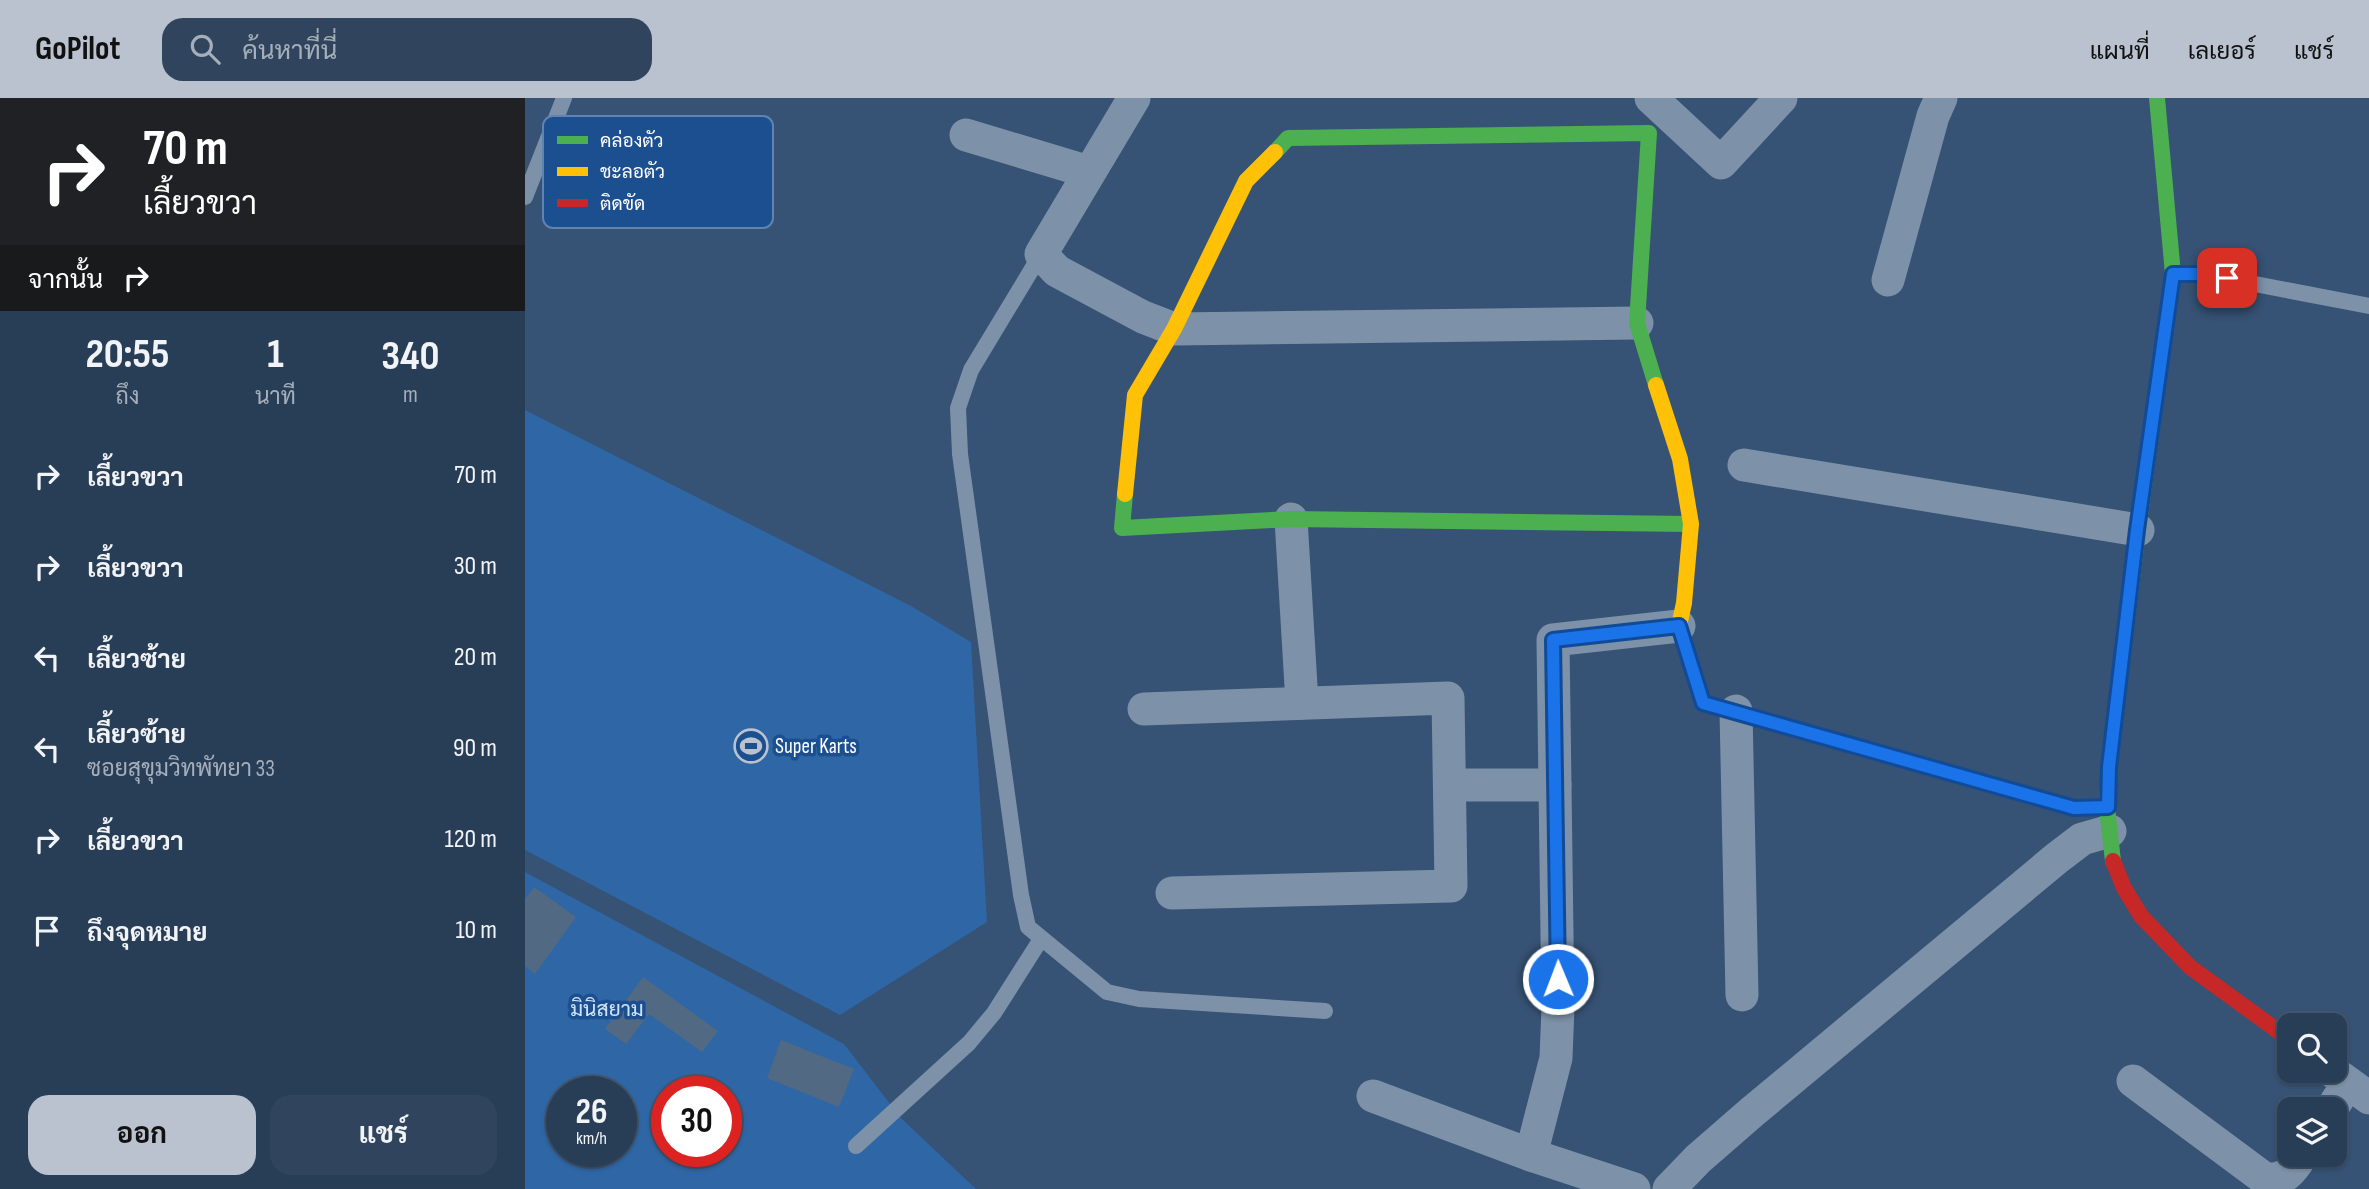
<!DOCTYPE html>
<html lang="th">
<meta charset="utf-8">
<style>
:root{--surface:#283e57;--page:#30455d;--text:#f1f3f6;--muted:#a5aeba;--line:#44576d;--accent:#b9c2ce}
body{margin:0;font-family:"Sofia Sans Condensed",Sarabun,sans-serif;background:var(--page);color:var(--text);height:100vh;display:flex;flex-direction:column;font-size:26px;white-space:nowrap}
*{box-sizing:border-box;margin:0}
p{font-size:23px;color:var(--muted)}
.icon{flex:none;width:38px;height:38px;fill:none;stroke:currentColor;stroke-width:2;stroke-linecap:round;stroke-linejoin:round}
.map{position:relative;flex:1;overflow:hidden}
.drawer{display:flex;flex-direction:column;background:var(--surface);width:525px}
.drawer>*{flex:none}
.banner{background:#202124;color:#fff;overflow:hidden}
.controls{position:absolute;left:1752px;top:915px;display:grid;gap:14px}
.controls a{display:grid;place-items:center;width:70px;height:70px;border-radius:14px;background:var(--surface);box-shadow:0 2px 5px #0004,0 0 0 2px var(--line);font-size:35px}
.speed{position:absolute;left:21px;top:978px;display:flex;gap:14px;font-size:35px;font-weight:700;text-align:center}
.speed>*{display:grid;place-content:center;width:91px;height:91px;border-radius:50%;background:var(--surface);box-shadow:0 2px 5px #0004,0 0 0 2px var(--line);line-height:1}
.speed small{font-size:18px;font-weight:400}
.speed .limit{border:10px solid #d22;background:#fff;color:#111}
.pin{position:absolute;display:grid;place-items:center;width:60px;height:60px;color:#fff;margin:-30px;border-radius:14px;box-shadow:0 4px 10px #0006}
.me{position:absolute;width:77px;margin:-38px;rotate:359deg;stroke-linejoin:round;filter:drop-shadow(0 0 5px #0008)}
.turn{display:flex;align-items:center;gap:24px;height:147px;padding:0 28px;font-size:32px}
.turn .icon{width:91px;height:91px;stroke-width:2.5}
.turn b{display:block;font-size:49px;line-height:60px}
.then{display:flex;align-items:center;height:66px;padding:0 28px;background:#0003;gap:14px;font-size:26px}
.eta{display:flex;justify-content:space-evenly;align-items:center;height:119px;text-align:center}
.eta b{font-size:42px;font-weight:700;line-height:49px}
.cta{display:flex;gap:14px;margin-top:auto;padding:14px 28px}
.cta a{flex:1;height:80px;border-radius:21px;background:var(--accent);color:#111;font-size:28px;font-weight:700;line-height:80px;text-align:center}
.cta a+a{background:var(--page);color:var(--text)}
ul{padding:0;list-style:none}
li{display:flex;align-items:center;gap:21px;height:91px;padding:0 28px}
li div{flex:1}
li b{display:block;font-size:26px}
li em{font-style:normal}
header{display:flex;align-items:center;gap:42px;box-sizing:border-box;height:98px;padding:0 35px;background:var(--accent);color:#111}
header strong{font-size:33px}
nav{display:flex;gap:38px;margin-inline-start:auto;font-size:24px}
.search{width:490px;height:63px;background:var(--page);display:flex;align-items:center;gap:18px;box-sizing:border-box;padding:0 24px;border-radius:21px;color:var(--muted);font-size:26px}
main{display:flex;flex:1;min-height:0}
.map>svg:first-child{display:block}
.green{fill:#2f66a5;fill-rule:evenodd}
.building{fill:#526984}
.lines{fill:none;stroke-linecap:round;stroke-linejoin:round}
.lane{stroke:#7d92a8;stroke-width:16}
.street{stroke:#7d92a8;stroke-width:33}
.fast{stroke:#4caf50;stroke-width:16}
.slow{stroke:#ffc107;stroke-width:16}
.jam{stroke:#c62828;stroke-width:16}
.route-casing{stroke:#114b97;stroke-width:18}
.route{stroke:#1a73e8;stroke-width:12}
.labels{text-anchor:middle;stroke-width:7;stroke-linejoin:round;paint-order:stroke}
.poi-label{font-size:21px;fill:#fff;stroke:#1b4f8f;text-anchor:start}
.park-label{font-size:21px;fill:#cfe3fa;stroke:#1b4f8f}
.key{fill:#1b4f8f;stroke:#5f84b1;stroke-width:2}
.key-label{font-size:19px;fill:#fff}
</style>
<header>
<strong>GoPilot</strong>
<div class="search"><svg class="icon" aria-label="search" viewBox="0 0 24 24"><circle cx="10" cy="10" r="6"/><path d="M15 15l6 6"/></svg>ค้นหาที่นี่</div>
<nav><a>แผนที่</a><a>เลเยอร์</a><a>แชร์</a></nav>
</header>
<main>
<section class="drawer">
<div class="banner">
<div class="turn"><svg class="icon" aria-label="right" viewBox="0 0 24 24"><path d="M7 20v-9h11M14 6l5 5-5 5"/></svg><div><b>70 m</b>เลี้ยวขวา</div></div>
<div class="then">จากนั้น<svg class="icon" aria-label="right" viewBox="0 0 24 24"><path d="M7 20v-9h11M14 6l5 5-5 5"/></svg></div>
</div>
<div class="eta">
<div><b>20:55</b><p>ถึง</p></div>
<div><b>1</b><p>นาที</p></div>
<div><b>340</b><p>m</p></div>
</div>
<ul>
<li><svg class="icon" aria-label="right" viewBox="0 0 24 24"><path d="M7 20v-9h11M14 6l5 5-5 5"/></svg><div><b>เลี้ยวขวา</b></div><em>70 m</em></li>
<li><svg class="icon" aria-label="right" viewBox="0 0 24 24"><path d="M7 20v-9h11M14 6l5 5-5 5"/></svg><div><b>เลี้ยวขวา</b></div><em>30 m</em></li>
<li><svg class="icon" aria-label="left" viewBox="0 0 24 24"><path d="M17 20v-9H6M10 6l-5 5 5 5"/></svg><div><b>เลี้ยวซ้าย</b></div><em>20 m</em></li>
<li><svg class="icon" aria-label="left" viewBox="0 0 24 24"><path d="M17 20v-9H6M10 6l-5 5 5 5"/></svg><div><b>เลี้ยวซ้าย</b><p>ซอยสุขุมวิทพัทยา 33</p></div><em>90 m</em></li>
<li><svg class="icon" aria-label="right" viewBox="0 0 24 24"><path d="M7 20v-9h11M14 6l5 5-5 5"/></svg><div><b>เลี้ยวขวา</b></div><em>120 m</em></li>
<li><svg class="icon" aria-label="arrive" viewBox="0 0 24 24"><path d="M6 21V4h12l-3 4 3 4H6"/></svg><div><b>ถึงจุดหมาย</b></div><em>10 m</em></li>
</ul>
<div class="cta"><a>ออก</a><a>แชร์</a></div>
</section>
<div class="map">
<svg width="1844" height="1091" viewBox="0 0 1844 1091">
<rect width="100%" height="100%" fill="#365274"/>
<g class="green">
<path d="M0 312 386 508 446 544 462 824 315 917 0 752Z"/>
<path d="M0 774 319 946 376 1020 451 1091H0ZM37 994H96V1054H37ZM142 994H201V1054H142Z"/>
</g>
<g class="building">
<path d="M9 789 51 819 10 876 0 868V801Z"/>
<path d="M118 879 193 933 177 954 124 916 101 946 80 931Z"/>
<path d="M256 942 329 971 314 1009 242 980Z"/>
</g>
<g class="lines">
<g class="lane">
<path d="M0 99 39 0"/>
<path d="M516 156 446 272 433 310 435 356 496 797 503 829 582 894 614 901 800 913"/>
<path d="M1648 176H1678L1844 208"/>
<path d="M331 1048 444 945 469 915 516 841"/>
</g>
<g class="street">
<path d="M609 0 516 156 532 173 618 219 649 231 1112 225"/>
<path d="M1126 0 1196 65 1256 0"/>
<path d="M441 37 564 74"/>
<path d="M1363 182 1408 18 1416 0"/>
<path d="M1219 367 1613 432"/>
<path d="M766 421 777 605"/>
<path d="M619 611 923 600 926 788 647 795"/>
<path d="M1211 613 1217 897"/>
<path d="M926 687H1030"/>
<path d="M1807 973 1844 1000"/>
<path d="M1608 983 1740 1081C1760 1083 1767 1073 1777 1057"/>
<path d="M848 998 1006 1057 1109 1091"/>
<path d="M1806 1012 1823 985"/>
<path d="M1006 1057 1031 960 1033 909 1028 542 1154 528"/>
<path d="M1144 1091 1173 1061 1227 1014 1532 760 1557 741 1585 733"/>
</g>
<g class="fast">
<path d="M750 54 763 40 1124 35 1112 225 1131 287"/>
<path d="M600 396 597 430 766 421 1166 426"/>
<path d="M1156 535 1178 605 1549 710H1582"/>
<path d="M1588 763 1582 710 1584 669 1613 432 1648 176 1632 0"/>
</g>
<g class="slow">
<path d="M1131 287 1155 361 1166 426 1159 505 1154 528 1156 535"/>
<path d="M600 396 610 297 649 231 721 83 750 54"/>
</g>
<path class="jam" d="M1588 763 1599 790 1616 818 1665 869 1764 941"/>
</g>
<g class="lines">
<defs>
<path id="route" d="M1033 881 1028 542 1154 528 1178 605 1549 710 1583 709 1584 669 1612 432 1648 176H1678L1702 180"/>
</defs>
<use href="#route" class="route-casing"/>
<use href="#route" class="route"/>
</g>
<defs>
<symbol id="stadium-ring" viewBox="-11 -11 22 22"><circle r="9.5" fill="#1b4f8f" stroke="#b9c2ce" stroke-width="1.5"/><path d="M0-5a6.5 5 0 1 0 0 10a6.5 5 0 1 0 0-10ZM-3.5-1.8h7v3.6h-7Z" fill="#b9c2ce"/></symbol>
</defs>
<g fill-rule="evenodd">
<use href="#stadium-ring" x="207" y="629" width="38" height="38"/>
</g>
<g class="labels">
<g class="poi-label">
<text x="250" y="655">Super Karts</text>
</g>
<g class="park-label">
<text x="82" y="918">มินิสยาม</text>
</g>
</g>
<rect x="18" y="18" width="230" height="112" rx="10" class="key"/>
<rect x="32" y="38" width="31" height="8" fill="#4caf50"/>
<rect x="32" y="69" width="31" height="9" fill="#ffc107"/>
<rect x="32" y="101" width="31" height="8" fill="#c62828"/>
<g class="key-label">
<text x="75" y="49">คล่องตัว</text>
<text x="75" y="80">ชะลอตัว</text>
<text x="75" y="112">ติดขัด</text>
</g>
</svg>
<div class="controls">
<a><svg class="icon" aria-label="search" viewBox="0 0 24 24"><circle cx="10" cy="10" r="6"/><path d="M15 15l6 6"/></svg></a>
<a><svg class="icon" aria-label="layers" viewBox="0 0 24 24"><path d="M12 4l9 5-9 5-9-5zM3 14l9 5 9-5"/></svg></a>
</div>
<div class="speed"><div>26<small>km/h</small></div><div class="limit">30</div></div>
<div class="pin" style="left:1702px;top:180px;background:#d93025"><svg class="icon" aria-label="arrive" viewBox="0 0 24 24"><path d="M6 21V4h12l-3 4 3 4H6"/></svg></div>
<svg class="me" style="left:1033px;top:881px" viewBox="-20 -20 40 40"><circle r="17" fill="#1a73e8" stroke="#fff" stroke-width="3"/><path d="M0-11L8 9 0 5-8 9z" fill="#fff"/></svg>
</div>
</main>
